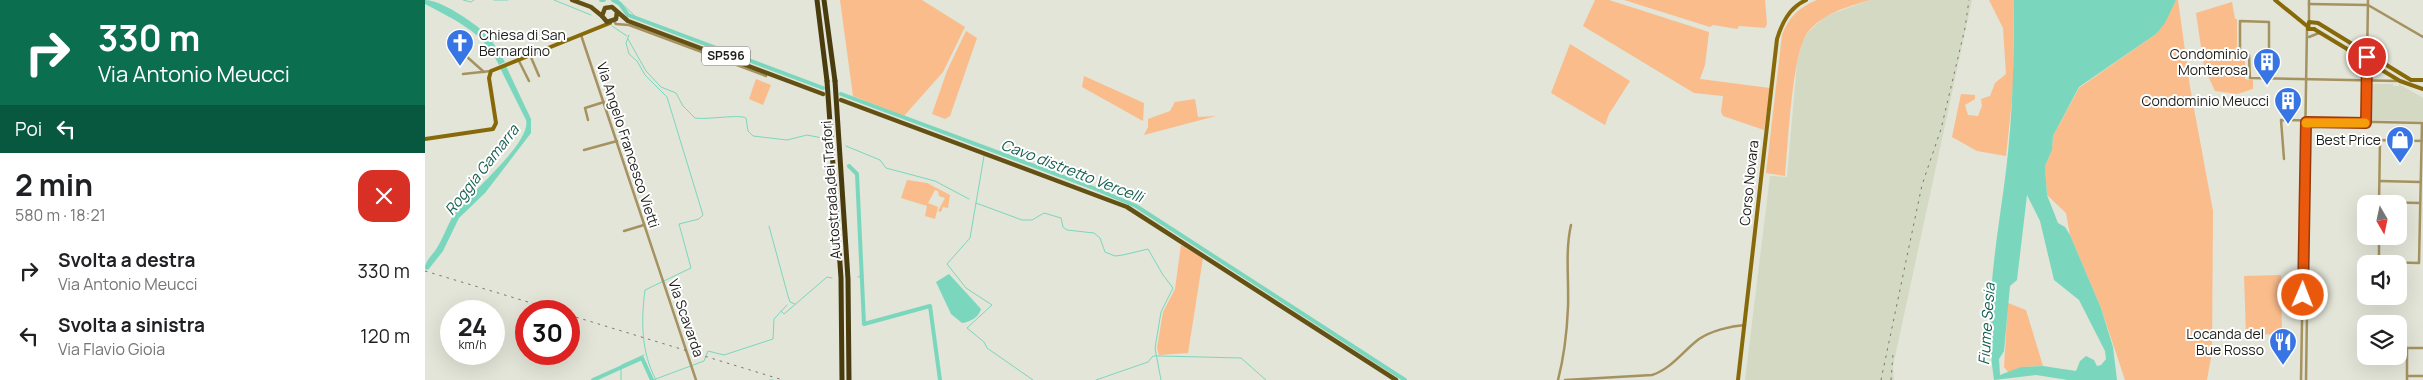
<!DOCTYPE html>
<html lang="it">
<meta charset="utf-8">
<style>
:root{--surface:#fff;--page:#f2f2f2;--text:#202124;--muted:#757577}
body{margin:0;font-family:Manrope,sans-serif;background:var(--page);color:var(--text);height:100vh;display:flex;flex-direction:column;font-size:19px;white-space:nowrap}
*{box-sizing:border-box;margin:0}
p{font-size:16px;color:var(--muted)}
.icon{flex:none;width:28px;height:28px;fill:none;stroke:currentColor;stroke-width:2;stroke-linecap:round;stroke-linejoin:round}
.map{position:relative;flex:1;overflow:hidden}
.details{display:flex;flex-direction:column;background:var(--surface);width:425px}
.details>*{flex:none}
.guide{background:#0b6e4f;color:#fff;overflow:hidden}
.needle{width:32px;rotate:171deg}
.tools{position:absolute;left:1932px;top:195px;display:grid;gap:10px}
.tools a{display:grid;place-items:center;width:50px;height:50px;border-radius:10px;background:var(--surface);box-shadow:0 5px 20px #0002;font-size:25px}
.speed{position:absolute;left:15px;top:300px;display:flex;gap:10px;font-size:25px;font-weight:700;text-align:center}
.speed>*{display:grid;place-content:center;width:65px;height:65px;border-radius:50%;background:var(--surface);box-shadow:0 5px 20px #0002;line-height:1}
.speed small{font-size:12px;font-weight:400}
.speed .limit{border:8px solid #d22;background:#fff;color:#111}
.pin{position:absolute;display:grid;place-items:center;width:42px;height:42px;color:#fff;margin:-21px;border:2px solid #fff;border-radius:50%;box-shadow:0 1px 5px #0007}
.me{position:absolute;width:55px;margin:-28px;rotate:1deg;stroke-linejoin:round;filter:drop-shadow(0 0 4px #0008)}
.turn{display:flex;align-items:center;gap:18px;height:105px;padding:0 15px;font-size:22px}
.turn .icon{width:65px;height:65px;stroke-width:2.5}
.turn b{display:block;font-size:35px;line-height:42px}
.then{display:flex;align-items:center;height:48px;padding:0 15px;background:#0003;gap:10px;font-size:19px}
.round{display:grid;place-items:center;flex:none;width:52px;height:52px;border-radius:15px;background:var(--page)}
.summary{display:flex;align-items:center;justify-content:space-between;height:85px;padding:0 15px}
h1{font-size:30px;font-weight:700;line-height:38px}
ul{padding:0;list-style:none}
li{display:flex;align-items:center;gap:15px;height:65px;padding:0 15px}
li div{flex:1}
li b{display:block;font-size:19px}
li em{font-style:normal}
main{display:flex;flex:1;min-height:0}
.map>svg:first-child{display:block}
.built{fill:#d4d9c4}
.green{fill:#fabc8b}
.water{fill:#7ad7be;fill-rule:evenodd}
.lines{fill:none;stroke-linecap:round;stroke-linejoin:round}
.stream{stroke:#7ad7be;stroke-width:1}
.canal{stroke:#7ad7be;stroke-width:4}
.street{stroke:#a59260;stroke-width:2.5}
.secondary{stroke:#876909;stroke-width:4}
.primary{stroke:#655014;stroke-width:4.5}
.highway{stroke:#4a3b0f;stroke-width:5}
.rail{stroke:#77796f;stroke-width:1;stroke-dasharray:2.5 5;stroke-linecap:butt}
.highway-bridge{stroke:#4a3b0f;stroke-width:5}
.route-casing{stroke:#983908;stroke-width:12}
.route{stroke:#ea580c;stroke-width:9}
.slow{stroke:#f59e0b;stroke-width:9}
.labels{text-anchor:middle;stroke-width:4;stroke-linejoin:round;paint-order:stroke}
.shield{fill:#fff;stroke:#62625f;stroke-width:1}
.shield-label{font-size:12px;font-weight:bold;fill:#1e1f1a}
.poi-label{font-size:14px;fill:#1e1f1a;stroke:#fff;text-anchor:end}
.street-label{font-size:14px;fill:#1e1f1a;stroke:#fff}
.water-label{font-size:15px;font-style:italic;fill:#156150;stroke:#fff}
</style>
<main>
<section class="details">
<div class="guide">
<div class="turn"><svg class="icon" aria-label="right" viewBox="0 0 24 24"><path d="M7 20v-9h11M14 6l5 5-5 5"/></svg><div><b>330 m</b>Via Antonio Meucci</div></div>
<div class="then">Poi<svg class="icon" aria-label="left" viewBox="0 0 24 24"><path d="M17 20v-9H6M10 6l-5 5 5 5"/></svg></div>
</div>
<div class="summary"><div><h1>2 min</h1><p>580 m · 18:21</p></div><a class="round" style="background:#d93025;color:#fff"><svg class="icon" aria-label="close" viewBox="0 0 24 24"><path d="M6 6l12 12M18 6L6 18"/></svg></a></div>
<ul>
<li><svg class="icon" aria-label="right" viewBox="0 0 24 24"><path d="M7 20v-9h11M14 6l5 5-5 5"/></svg><div><b>Svolta a destra</b><p>Via Antonio Meucci</p></div><em>330 m</em></li>
<li><svg class="icon" aria-label="left" viewBox="0 0 24 24"><path d="M17 20v-9H6M10 6l-5 5 5 5"/></svg><div><b>Svolta a sinistra</b><p>Via Flavio Gioia</p></div><em>120 m</em></li>
</ul>
</section>
<div class="map">
<svg width="1998" height="380" viewBox="0 0 1998 380">
<rect width="100%" height="100%" fill="#e2e5d7"/>
<g class="built">
<path d="M1445 0H1547L1468 366 1469 380H1320L1345 176 1362 177 1372 63 1377 41 1383 32 1401 16Z"/>
<path d="M1943 84H1968V86H1974V84L1998 98V121L1943 120Z"/>
</g>
<g class="green">
<path d="M415 0H497L540 27 518 72 479 116 428 96Z"/>
<path d="M1170 0H1184L1284 32 1280 65 1275 79 1345 88 1339 130 1298 116 1296 112 1298 96 1269 93 1158 26Z"/>
<path d="M1199 0H1340L1342 24 1340 28 1314 26 1312 29 1288 25 1285 27Z"/>
<path d="M1392 0H1445C1422 7 1398 13 1382 33 1367 54 1363 146 1360 176L1341 173 1357 35C1364 17 1374 7 1392 0Z"/>
<path d="M1564 0H1589L1588 90 1581 156 1552 151 1527 137 1536 94 1550 95V99L1540 105 1543 115 1553 116 1557 106 1556 99 1565 96 1570 83 1581 74 1578 28Z"/>
<path d="M1751 0H1753L1765 87 1788 211 1787 352 1782 380H1700L1676 308 1645 235 1641 213 1622 195 1620 166 1627 150 1628 136 1654 88 1731 34Z"/>
<path d="M1807 2 1810 19H1812V56H1820V79L1828 80V89L1812 94 1790 91 1779 67 1771 13Z"/>
<path d="M541 31 552 38 525 116 520 119 507 114 522 71Z"/>
<path d="M1145 44 1205 81 1184 114 1180 125 1126 93Z"/>
<path d="M659 76 719 103 718 121 657 87Z"/>
<path d="M331 79 346 85 338 105 324 99Z"/>
<path d="M770 99 773 117 791 116 719 135 723 127V119L745 111 750 102Z"/>
<path d="M482 180 502 183 525 195 523 208 518 207 516 212 513 211 520 198 514 196 513 191 510 190 503 203 513 207 510 219 500 216 502 206 476 198Z"/>
<path d="M756 245 778 258 763 353 734 355 732 348 738 312 750 289Z"/>
<path d="M1856 275 1857 334 1821 335 1819 276Z"/>
<path d="M1583 303 1601 310 1618 366 1596 367 1584 373 1579 367Z"/>
</g>
<g class="water">
<path d="M0 0C16 0 48 22 60 33 68 41 74 52 80 62L74 65C58 31 31 21 0 4Z"/>
<path d="M1589 0H1751L1740 23 1731 34 1654 87 1628 136 1627 150 1620 166 1622 195 1633 223 1640 227 1645 235 1676 308 1688 347 1692 380H1643L1611 375 1569 380C1558 309 1572 242 1581 171 1588 114 1589 58 1589 0ZM1602 195 1615 221 1629 280 1654 300 1680 351 1681 359 1676 365 1672 366 1669 360 1661 356 1655 361 1651 371 1618 366 1596 367 1575 375 1574 359 1579 351 1585 286 1592 280Z"/>
<path d="M81 66 106 119V133L60 193 34 218 18 251 3 270 0 269C0 260 9 254 13 246 20 234 24 220 33 209 47 192 107 141 101 120L75 68Z"/>
<path d="M524 274 556 309C554 317 545 322 537 323L526 314 511 282Z"/>
</g>
<g class="lines">
<g class="stream">
<path d="M38 0 46 2 49 0"/>
<path d="M69 0H83"/>
<path d="M129 0 166 15"/>
<path d="M193 0 211 17"/>
<path d="M187 26 202 36"/>
<path d="M204 35 201 43 204 54 212 61 220 75 242 97 278 215 274 219 254 224 266 268 220 290C216 321 216 352 231 380"/>
<path d="M203 39 221 71 236 87 251 93 258 106 270 118C282 120 314 114 321 118L323 131 328 136 362 140 382 135 402 139"/>
<path d="M421 146 455 160 461 168 510 181 544 199"/>
<path d="M559 156 545 238 522 264 541 288 567 305 542 328 559 342 562 348 608 380"/>
<path d="M551 203 597 220H607L619 213 636 218 638 227 642 230 669 233 675 238 680 252 690 256 698 255 723 249 738 275 748 288 736 312 730 348 736 380"/>
<path d="M344 226 363 296 365 302 370 304"/>
<path d="M433 277 437 276"/>
<path d="M356 311 359 314 402 277 407 278"/>
<path d="M197 365 219 355"/>
<path d="M196 380V369"/>
<path d="M228 380 279 361 283 351 299 355 348 339 349 319 362 305"/>
<path d="M345 380H348"/>
<path d="M671 380 723 362 728 356H735L816 358 841 380"/>
</g>
<g class="canal">
<path d="M176 0H179"/>
<path d="M188 0 195 4 203 15 398 88"/>
<path d="M416 94 671 189 711 206 980 380"/>
<path d="M424 166 432 174 439 324 505 306 515 380"/>
<path d="M168 380 217 358 227 380"/>
</g>
<g class="street">
<path d="M1884 0V22"/>
<path d="M1884 4 1943 5 1998 37"/>
<path d="M189 21 191 24 204 25 341 76"/>
<path d="M156 35 271 380"/>
<path d="M1884 37 1894 33"/>
<path d="M1844 52V22L1815 21V53L1824 55 1825 78 1973 81"/>
<path d="M105 55 114 76"/>
<path d="M41 56 59 72"/>
<path d="M93 59 104 81"/>
<path d="M38 74 66 71"/>
<path d="M163 120 160 108 179 102"/>
<path d="M1941 123 1943 0"/>
<path d="M159 150 192 141"/>
<path d="M1859 159 1856 120 1997 123"/>
<path d="M1955 181 1995 182"/>
<path d="M1954 202 1994 203"/>
<path d="M1954 204 1955 140 1998 141"/>
<path d="M199 231 219 225"/>
<path d="M1954 236V262L1994 263 1997 123"/>
<path d="M1982 376H1998"/>
<path d="M1133 380C1139 357 1142 331 1143 307 1144 280 1140 251 1146 225"/>
<path d="M1140 380 1227 375C1246 369 1258 351 1274 339 1286 331 1305 326 1320 325"/>
<path d="M1876 380 1882 28"/>
<path d="M1881 380 1884 182"/>
<path d="M1982 380V348H1998"/>
</g>
<g class="secondary">
<path d="M1850 0 1882 26"/>
<path d="M1889 29H1883L1884 22 1893 23 1986 80H1998"/>
<path d="M1889 29 1975 81 1998 89"/>
<path d="M0 139 68 129 71 123 64 78 66 71 185 23"/>
<path d="M1313 380 1352 39C1357 23 1364 8 1381 0"/>
</g>
<g class="primary">
<path d="M147 0 166 7 177 16"/>
<path d="M192 12 191 19 182 22 177 16 180 8 187 7 203 21 398 94"/>
<path d="M416 100 702 207 971 380"/>
</g>
<g class="highway">
<path d="M392 0 402 81"/>
<path d="M399 0 410 81"/>
</g>
<g class="rail">
<path d="M0 271 133 311"/>
<path d="M144 315 358 380"/>
<path d="M1456 380 1497 185 1516 129 1540 28 1544 0"/>
<path d="M1466 380 1468 354"/>
</g>
<g class="highway-bridge">
<path d="M402 81 416 278 417 380"/>
<path d="M410 81 423 279 424 380"/>
</g>
</g>
<g class="lines">
<defs>
<path id="route" d="M1878 295 1881 122 1941 123 1942 57"/>
</defs>
<use href="#route" class="route-casing"/>
<use href="#route" class="route"/>
<path class="slow" d="M1881 123H1940"/>
</g>
<defs>
<symbol id="church-pin" viewBox="-11 -11 22 30"><path d="M0 17L-7.5 6A9.5 9.5 0 1 1 7.5 6Z" fill="#3675e3" stroke="#fff"/><path d="M-1.2-6h2.4v3.5h3.3v2.4h-3.3V6h-2.4V-.1h-3.3v-2.4h3.3Z" fill="#fff"/></symbol>
<symbol id="building-pin" viewBox="-11 -11 22 30"><path d="M0 17L-7.5 6A9.5 9.5 0 1 1 7.5 6Z" fill="#3675e3" stroke="#fff"/><path d="M-4-6H4V6H1V3H-1V6H-4ZM-2.5-4.3h1.7v1.8h-1.7ZM.8-4.3h1.7v1.8H.8ZM-2.5-1h1.7V.8h-1.7ZM.8-1h1.7V.8H.8Z" fill="#fff"/></symbol>
<symbol id="shop-pin" viewBox="-11 -11 22 30"><path d="M0 17L-7.5 6A9.5 9.5 0 1 1 7.5 6Z" fill="#3675e3" stroke="#fff"/><path d="M-5-2.5h2.3a2.7 3.5 0 0 1 5.4 0H5L5.5 6h-11ZM-1.5-2.5h3a1.5 2.3 0 0 0-3 0Z" fill="#fff"/></symbol>
<symbol id="restaurant-pin" viewBox="-11 -11 22 30"><path d="M0 17L-7.5 6A9.5 9.5 0 1 1 7.5 6Z" fill="#3675e3" stroke="#fff"/><path d="M-5-6h1v4h1v-4h1v4h1v-4h1v5L-1.5 .5V6h-2V.5L-5-1ZM5-6V6H3V1.5H1.5Q1.5-4 5-6Z" fill="#fff"/></symbol>
</defs>
<g fill-rule="evenodd">
<use href="#church-pin" x="19" y="27" width="32" height="43"/>
<use href="#building-pin" x="1826" y="46" width="32" height="43"/>
<use href="#building-pin" x="1847" y="85" width="32" height="43"/>
<use href="#shop-pin" x="1959" y="124" width="32" height="43"/>
<use href="#restaurant-pin" x="1842" y="326" width="32" height="43"/>
</g>
<g class="labels">
<rect class="shield" x="277" y="46.5" width="48" height="19" rx="4"/>
<g class="shield-label">
<text x="301" y="60">SP596</text>
</g>
<g class="poi-label">
<text x="54" y="40" text-anchor="start">Chiesa di San<tspan x="54" dy="16">Bernardino</tspan></text>
<text x="1823" y="59">Condominio<tspan x="1823" dy="16">Monterosa</tspan></text>
<text x="1844" y="106">Condominio Meucci</text>
<text x="1956" y="145">Best Price</text>
<text x="1839" y="339">Locanda del<tspan x="1839" dy="16">Bue Rosso</tspan></text>
</g>
<g class="street-label">
<text transform="translate(203 145) rotate(72)" y="5">Via Angelo Francesco Vietti</text>
<text transform="translate(1324 183) rotate(-84)" y="5">Corso Novara</text>
<text transform="translate(406 190) rotate(-94)" y="5">Autostrada dei Trafori</text>
<text transform="translate(261 318) rotate(71)" y="5">Via Scavarda</text>
</g>
<g class="water-label">
<text transform="translate(57 170) rotate(-52)" y="5">Roggia Gamarra</text>
<text transform="translate(647 171) rotate(21)" y="5">Cavo distretto Vercelli</text>
<text transform="translate(1562 324) rotate(-86)" y="5">Fiume Sesia</text>
</g>
</g>
</svg>
<div class="tools">
<a><svg class="needle" viewBox="-14 -14 28 28"><path d="M0-13l5 13h-10z" fill="#e53935"/><path d="M0 13l5-13h-10z" fill="#757577"/></svg></a>
<a><svg class="icon" aria-label="sound" viewBox="0 0 24 24"><path d="M4 9h4l5-4v14l-5-4H4zM17 9q2 3 0 6"/></svg></a>
<a><svg class="icon" aria-label="layers" viewBox="0 0 24 24"><path d="M12 4l9 5-9 5-9-5zM3 14l9 5 9-5"/></svg></a>
</div>
<div class="speed"><div>24<small>km/h</small></div><div class="limit">30</div></div>
<div class="pin" style="left:1942px;top:57px;background:#d93025"><svg class="icon" aria-label="arrive" viewBox="0 0 24 24"><path d="M6 21V4h12l-3 4 3 4H6"/></svg></div>
<svg class="me" style="left:1878px;top:295px" viewBox="-20 -20 40 40"><circle r="17" fill="#ea580c" stroke="#fff" stroke-width="3"/><path d="M0-11L8 9 0 5-8 9z" fill="#fff"/></svg>
</div>
</main>
